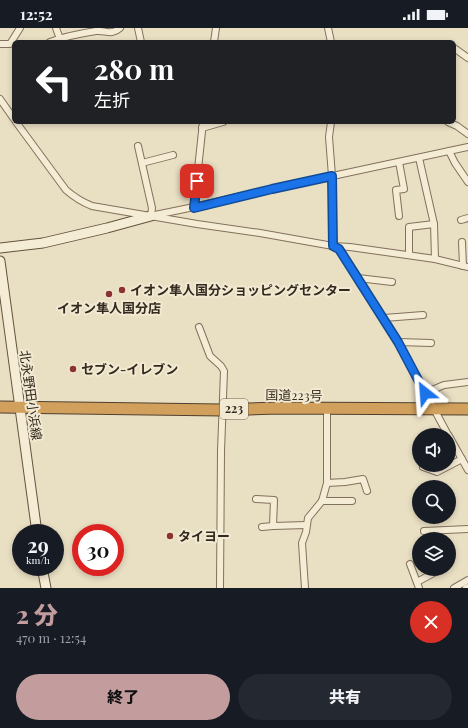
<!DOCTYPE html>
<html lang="ja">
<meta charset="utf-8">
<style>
:root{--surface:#171b24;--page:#242831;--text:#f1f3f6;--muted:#9ea1a6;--accent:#c39d9e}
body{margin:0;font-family:"Playfair Display","Noto Sans JP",serif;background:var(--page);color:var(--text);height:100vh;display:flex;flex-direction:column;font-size:15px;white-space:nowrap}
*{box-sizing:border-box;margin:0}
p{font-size:13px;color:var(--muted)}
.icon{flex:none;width:22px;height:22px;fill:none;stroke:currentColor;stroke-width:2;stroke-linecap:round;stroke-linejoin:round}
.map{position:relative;height:560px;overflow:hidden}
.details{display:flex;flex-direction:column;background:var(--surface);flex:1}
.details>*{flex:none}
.hud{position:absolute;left:12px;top:12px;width:444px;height:84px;border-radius:6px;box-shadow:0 2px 6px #0003;background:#202124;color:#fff;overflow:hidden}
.controls{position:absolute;left:412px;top:400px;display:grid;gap:8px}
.controls a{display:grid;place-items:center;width:44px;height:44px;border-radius:50%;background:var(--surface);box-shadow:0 2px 6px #0003;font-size:20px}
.speed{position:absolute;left:12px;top:496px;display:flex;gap:8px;font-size:20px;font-weight:700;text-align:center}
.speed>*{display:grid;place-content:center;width:52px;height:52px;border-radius:50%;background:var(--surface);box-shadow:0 2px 6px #0003;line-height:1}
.speed small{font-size:10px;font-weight:400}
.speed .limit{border:6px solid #d22;background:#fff;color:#111}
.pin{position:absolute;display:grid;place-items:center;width:34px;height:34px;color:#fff;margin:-17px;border-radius:8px;box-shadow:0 2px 6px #0006}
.me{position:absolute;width:44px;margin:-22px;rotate:332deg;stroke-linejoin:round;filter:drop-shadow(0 0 3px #0008)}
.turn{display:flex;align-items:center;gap:14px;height:84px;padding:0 16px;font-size:18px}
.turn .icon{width:52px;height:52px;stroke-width:2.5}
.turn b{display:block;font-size:28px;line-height:34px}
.round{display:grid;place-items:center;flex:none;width:42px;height:42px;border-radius:21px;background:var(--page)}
.summary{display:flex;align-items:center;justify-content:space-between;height:68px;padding:0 16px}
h1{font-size:24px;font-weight:800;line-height:30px;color:var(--accent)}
.button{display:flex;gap:8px;margin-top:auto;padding:8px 16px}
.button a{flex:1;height:46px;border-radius:24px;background:var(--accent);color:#111;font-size:16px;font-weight:800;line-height:46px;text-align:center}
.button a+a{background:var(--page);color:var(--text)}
.status{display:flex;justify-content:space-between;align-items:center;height:28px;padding:0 20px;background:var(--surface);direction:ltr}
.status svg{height:11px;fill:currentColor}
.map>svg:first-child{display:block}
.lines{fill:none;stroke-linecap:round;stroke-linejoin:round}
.street-casing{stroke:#82715c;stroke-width:8}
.secondary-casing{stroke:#64523f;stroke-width:11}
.highway-casing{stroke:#504030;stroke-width:13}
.street{stroke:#f5ecd6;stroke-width:6}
.secondary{stroke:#f5ecd6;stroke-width:9}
.highway{stroke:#d1a05c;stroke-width:11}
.route-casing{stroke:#114b97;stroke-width:10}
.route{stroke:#1a73e8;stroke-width:7}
.poi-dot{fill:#8b3332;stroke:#f2e9d2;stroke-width:1.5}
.labels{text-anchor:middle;stroke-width:4;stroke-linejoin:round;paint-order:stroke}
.shield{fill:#f2e9d2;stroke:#6c6354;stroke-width:1}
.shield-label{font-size:12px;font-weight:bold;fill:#33291e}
.poi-label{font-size:13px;font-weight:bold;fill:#33291e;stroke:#f2e9d2;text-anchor:start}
.street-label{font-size:13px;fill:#33291e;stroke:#f2e9d2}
</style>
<div class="status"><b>12:52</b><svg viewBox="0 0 49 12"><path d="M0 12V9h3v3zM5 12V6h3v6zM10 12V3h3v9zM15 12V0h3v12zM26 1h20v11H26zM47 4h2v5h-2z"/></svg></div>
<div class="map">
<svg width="468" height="560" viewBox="0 0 468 560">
<rect width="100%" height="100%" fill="#e9dfc3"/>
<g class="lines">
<defs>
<g id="street">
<path d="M56 0 60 11"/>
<path d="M138 0 141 14"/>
<path d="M328 0 331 14"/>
<path d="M50 14C63 9 83 5 96 3 106 2 111 8 120 0"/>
<path d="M214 14 216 0"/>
<path d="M0 16H10L20 0"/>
<path d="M454 20 468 30"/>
<path d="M0 71 14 91"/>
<path d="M16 94 66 162C74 169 82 174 92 178L197 196 260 205 333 218 350 219 435 231 468 239"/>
<path d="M331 94 329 109 332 148 333 218"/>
<path d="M448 94 457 98 468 106"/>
<path d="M202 100 223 94"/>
<path d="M138 118 152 180 151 188"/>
<path d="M449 123 455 135 468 154"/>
<path d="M419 130 434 196 435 231"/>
<path d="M399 134 404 161 396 162 399 188"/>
<path d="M142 135 173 127"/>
<path d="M194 179 203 94"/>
<path d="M155 187 194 179 272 161 468 119"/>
<path d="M461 192 468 190"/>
<path d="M462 214 463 238"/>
<path d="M335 219 339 221 356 246 398 314 448 407"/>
<path d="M409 227V199L434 196"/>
<path d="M358 250 392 254"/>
<path d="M384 290 423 287"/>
<path d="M199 299 210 328 221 338 224 343 221 423 220 560"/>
<path d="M398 314 431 315"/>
<path d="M425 365 444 357 468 354"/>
<path d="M449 408 468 442"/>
<path d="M423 439 437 444 462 431"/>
<path d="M327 455 345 454 363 451 367 463"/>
<path d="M256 471 274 472 273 498 306 497"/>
<path d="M322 473H352"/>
<path d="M262 499 273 498"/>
<path d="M424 503 468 501"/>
<path d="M410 536 419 560"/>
<path d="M417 554 441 541"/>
<path d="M305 560 302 515 306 504 308 490 322 473 327 455V382"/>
<path d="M454 560 468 552"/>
<path d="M466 560 468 559"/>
</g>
<g id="secondary">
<path d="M0 220 43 215 107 200 151 188"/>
<path d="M0 233 37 505"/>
<path d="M42 539 46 560"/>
</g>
<path id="highway" d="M0 379 222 382 278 380 468 381"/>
</defs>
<use href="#street" class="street-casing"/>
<use href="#secondary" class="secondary-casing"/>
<use href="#highway" class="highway-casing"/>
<use href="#street" class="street"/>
<use href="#secondary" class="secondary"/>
<use href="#highway" class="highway"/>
</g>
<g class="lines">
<defs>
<path id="route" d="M197 153 194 180 272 161 332 148 333 218 339 221 398 314 425 365"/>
</defs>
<use href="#route" class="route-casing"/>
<use href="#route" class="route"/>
</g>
<g class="poi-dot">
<circle cx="122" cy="262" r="4"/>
<circle cx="109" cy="266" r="4"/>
<circle cx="73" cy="341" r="4"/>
<circle cx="170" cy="508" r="4"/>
</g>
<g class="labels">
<rect class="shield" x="220" y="371" width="28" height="20" rx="3"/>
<g class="shield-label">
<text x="234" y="385">223</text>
</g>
<g class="poi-label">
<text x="130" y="267">イオン隼人国分ショッピングセンター</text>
<text x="109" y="285" text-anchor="middle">イオン隼人国分店</text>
<text x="81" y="346">セブン-イレブン</text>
<text x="178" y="513">タイヨー</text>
</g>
<g class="street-label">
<text transform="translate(31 367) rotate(82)" y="5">北永野田小浜線</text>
<text transform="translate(294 367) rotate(1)" y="5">国道223号</text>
</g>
</g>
</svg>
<div class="controls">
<a><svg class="icon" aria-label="sound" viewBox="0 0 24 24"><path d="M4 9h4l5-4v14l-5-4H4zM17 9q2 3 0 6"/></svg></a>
<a><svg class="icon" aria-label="search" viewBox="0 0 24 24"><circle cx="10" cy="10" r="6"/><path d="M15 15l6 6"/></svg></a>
<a><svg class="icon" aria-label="layers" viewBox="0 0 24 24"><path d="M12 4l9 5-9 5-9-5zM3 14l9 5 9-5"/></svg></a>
</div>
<div class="speed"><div>29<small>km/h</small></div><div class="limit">30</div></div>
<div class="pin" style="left:197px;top:153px;background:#d93025"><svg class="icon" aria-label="arrive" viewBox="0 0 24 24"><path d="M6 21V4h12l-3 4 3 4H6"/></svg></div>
<svg class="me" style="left:425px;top:365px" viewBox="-20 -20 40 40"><path d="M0-17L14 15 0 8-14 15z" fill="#1a73e8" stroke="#fff" stroke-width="4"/></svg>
<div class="hud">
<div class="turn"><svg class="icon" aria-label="left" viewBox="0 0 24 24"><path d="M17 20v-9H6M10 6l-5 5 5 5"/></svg><div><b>280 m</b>左折</div></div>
</div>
</div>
<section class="details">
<div class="summary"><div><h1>2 分</h1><p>470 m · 12:54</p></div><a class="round" style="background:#d93025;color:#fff"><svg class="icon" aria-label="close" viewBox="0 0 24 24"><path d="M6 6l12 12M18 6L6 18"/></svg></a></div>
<div class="button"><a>終了</a><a>共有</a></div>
</section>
